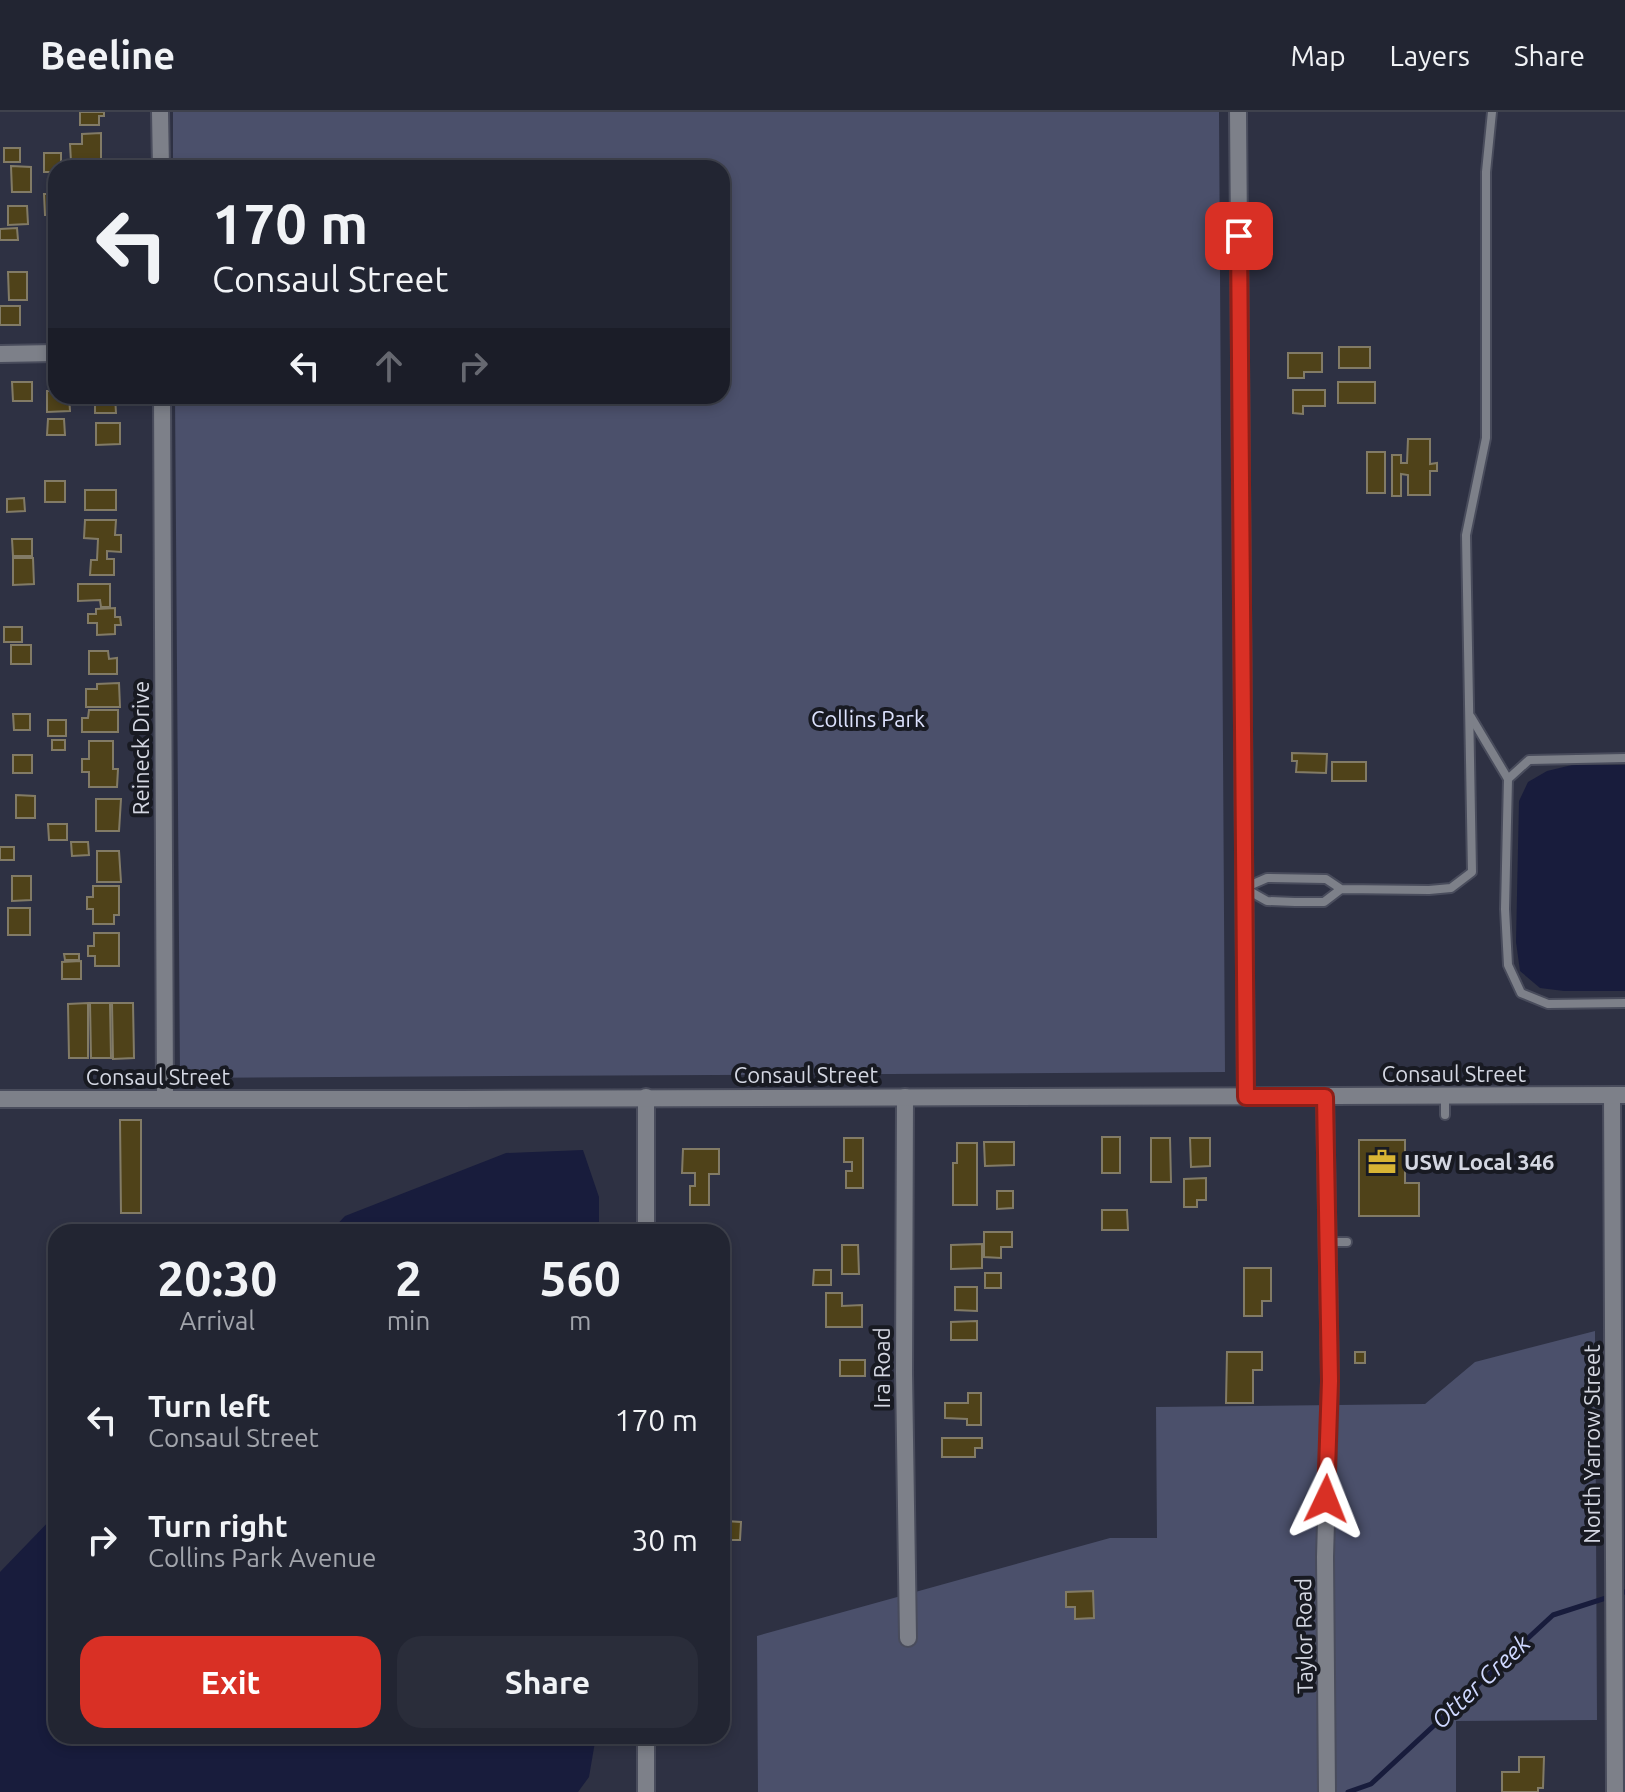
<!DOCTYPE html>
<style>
:root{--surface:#222532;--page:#2a2d3a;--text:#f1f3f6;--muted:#a2a5ac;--line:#3f424d;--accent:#d93025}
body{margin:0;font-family:Ubuntu,sans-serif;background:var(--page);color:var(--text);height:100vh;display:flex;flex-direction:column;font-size:30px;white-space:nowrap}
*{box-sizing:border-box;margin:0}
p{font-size:26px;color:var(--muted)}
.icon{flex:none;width:44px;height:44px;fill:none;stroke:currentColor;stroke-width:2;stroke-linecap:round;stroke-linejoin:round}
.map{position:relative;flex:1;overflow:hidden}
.sheet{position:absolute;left:48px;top:1112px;width:682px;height:520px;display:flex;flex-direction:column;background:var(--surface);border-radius:24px;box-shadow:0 4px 12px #0003,0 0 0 2px var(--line)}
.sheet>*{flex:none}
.top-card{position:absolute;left:48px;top:48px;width:682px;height:244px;border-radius:24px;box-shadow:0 4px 12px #0003,0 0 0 2px var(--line);background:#222532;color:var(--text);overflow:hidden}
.pin{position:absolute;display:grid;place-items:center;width:68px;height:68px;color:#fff;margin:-34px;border-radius:16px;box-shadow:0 4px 12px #0006}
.me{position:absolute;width:88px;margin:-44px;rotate:2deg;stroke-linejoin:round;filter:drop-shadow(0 0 6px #0008)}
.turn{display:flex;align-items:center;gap:28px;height:168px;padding:0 32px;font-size:36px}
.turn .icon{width:104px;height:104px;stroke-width:2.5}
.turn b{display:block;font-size:56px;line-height:68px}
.lanes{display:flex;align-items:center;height:76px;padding:0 32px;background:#0003;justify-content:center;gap:40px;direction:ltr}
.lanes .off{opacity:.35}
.eta{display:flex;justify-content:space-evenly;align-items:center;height:136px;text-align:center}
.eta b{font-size:48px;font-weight:700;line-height:56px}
.action{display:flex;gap:16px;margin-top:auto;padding:16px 32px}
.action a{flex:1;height:92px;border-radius:24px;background:var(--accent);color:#fff;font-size:32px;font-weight:700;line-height:92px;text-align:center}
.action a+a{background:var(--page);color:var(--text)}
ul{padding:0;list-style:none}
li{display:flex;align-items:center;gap:24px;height:120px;padding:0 32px}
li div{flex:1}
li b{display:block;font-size:30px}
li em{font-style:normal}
header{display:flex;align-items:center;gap:48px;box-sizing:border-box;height:112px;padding:0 40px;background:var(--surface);border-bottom:2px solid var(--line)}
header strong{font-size:38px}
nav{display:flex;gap:44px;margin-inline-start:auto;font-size:28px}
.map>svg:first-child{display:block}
.green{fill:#4b506b}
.water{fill:#181c3c}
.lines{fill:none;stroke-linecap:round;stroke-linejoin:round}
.stream{stroke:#181c3c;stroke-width:5}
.building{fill:#4f4219;stroke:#827b66;stroke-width:2}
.service-casing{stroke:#494c5c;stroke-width:12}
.minor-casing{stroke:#494c5c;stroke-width:20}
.tertiary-casing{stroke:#494c5c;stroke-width:20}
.service{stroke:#7d8089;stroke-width:8}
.minor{stroke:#7d8089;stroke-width:16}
.tertiary{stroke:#7d8089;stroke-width:16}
.route-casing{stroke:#8d1f18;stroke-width:20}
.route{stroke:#d93025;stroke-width:14}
.labels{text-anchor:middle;stroke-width:8;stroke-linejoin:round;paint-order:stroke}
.park-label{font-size:22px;fill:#dde2fd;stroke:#181a22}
.street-label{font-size:22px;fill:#d4d7e2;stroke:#181a22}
.poi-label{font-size:22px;font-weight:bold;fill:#d4d7e2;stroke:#181a22;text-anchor:start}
.water-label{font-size:24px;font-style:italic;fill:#cfd8ff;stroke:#181a22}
</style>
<header>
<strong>Beeline</strong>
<nav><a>Map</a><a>Layers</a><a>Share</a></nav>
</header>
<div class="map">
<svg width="1625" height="1680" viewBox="0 0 1625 1680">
<rect width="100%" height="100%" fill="#2e3143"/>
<g class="green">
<path d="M173 0H1219L1225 960 180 966 175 284H722V56H173Z"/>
<path d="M1595 1219 1597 1608 1456 1609V1680H758L757 1524 1110 1426H1157L1156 1295 1425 1292 1475 1250Z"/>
</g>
<g class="water">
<path d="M1572 653H1625V879H1564L1540 876 1520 859 1516 830 1519 689 1528 670 1547 659Z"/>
<path d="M583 1038 599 1085V1120H330L345 1104 506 1041Z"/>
<path d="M56 1402V1624H596L589 1665 578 1680H0V1460Z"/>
</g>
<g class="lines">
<path class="stream" d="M1348 1680 1371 1672 1553 1503 1625 1480"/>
</g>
<g class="building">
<path d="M80 0H104V4H99V13H80Z"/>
<path d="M101 21V50H71L70 32H82V22Z"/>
<rect x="4" y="36" width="16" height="14"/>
<path d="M44 41H61V56H56V60H44Z"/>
<path d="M11 54 31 55V80H12Z"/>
<path d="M44 82H56V103H45Z"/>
<path d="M8 94H27L28 112 8 113Z"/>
<path d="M17 116 18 128H0V117Z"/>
<path d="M8 160H27V188H9Z"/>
<rect x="47" y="161" width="9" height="13"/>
<rect x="0" y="194" width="20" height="19"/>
<rect x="1339" y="235" width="31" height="21"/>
<path d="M1288 241H1322V260H1304V266H1288Z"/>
<path d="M12 270H32V289H13Z"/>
<rect x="1338" y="270" width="37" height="21"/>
<path d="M1293 278H1325V294H1303V302L1293 301Z"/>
<path d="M47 279H56V284H69L70 299 47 300Z"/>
<path d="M95 284H115L116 301H95Z"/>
<path d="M48 307H64L65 323H47Z"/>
<path d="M96 311H120V332L96 333Z"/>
<path d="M1408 327H1430V352L1437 351V359H1430V383H1408V363L1401 362V384H1392V343H1401V351H1407Z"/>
<rect x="1367" y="340" width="18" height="41"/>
<rect x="45" y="369" width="20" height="21"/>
<rect x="85" y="378" width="31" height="20"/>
<path d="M24 386 25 399 7 400V387Z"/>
<path d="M85 408H116L115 423H121V440L107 439V447H114V463H90L91 448H97L98 427 84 426Z"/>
<path d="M12 427H32V444H13Z"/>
<path d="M13 446H33L34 472 13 473Z"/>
<path d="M78 472H110V495H101L100 488 78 489Z"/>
<path d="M115 496V505H120L121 513H115V522L97 523V511H88V502H96V497Z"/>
<rect x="4" y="515" width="18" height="15"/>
<rect x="11" y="533" width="20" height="19"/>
<path d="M89 539H108L109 547 117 546V562H89Z"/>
<path d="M119 571 120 595H86V577H97V572Z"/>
<path d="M89 598H118V620H82V606H88Z"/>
<path d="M13 602H30V618H14Z"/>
<rect x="48" y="608" width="18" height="16"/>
<rect x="52" y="628" width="13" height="10"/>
<path d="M89 629H113V657H118L117 675H89V660H82V647H89Z"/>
<path d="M1292 641 1327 642 1326 661 1296 660 1297 649H1292Z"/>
<rect x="13" y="643" width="19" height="18"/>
<rect x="1332" y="650" width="34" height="19"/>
<path d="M16 683 35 684V706H16Z"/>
<path d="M96 687H121L119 719H96Z"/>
<path d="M48 712H67V728H49Z"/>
<path d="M71 730H88L89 743 72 744Z"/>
<rect x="0" y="735" width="14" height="13"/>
<path d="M97 739H119L121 770H97Z"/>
<path d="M12 764H31V788L12 789Z"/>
<path d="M93 774H119V803H114V812H93V797H87V785H93Z"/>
<rect x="8" y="796" width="22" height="27"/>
<path d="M94 821H119V854H95V844H88V834H94Z"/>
<path d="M64 842H79V848H65Z"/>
<path d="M81 849V867H62V850Z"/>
<path d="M88 891V946H69L68 892Z"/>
<path d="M90 891H110L111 946H91Z"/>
<path d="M112 891H133L134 946 113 947Z"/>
<path d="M120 1008H141V1101H121Z"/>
<rect x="1102" y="1025" width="18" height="36"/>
<path d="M844 1026H863V1076H846V1059H852V1050H844Z"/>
<path d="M1151 1026H1170L1171 1070H1151Z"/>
<path d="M1190 1026H1210V1054L1191 1055Z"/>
<path d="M1359 1028H1405V1071H1419V1104H1359Z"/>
<path d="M984 1030H1014V1053L985 1054Z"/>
<path d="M957 1031H977V1093H953V1051H957Z"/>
<path d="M683 1037H719V1062H709V1093H690V1074H695V1061H682Z"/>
<path d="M1206 1066V1088H1197V1095H1184V1067Z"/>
<path d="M997 1079H1013V1096L997 1097Z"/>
<path d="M1102 1098H1127L1128 1118H1102Z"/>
<path d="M984 1120H1012V1135H1001V1146L984 1145Z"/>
<path d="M982 1132V1156L951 1157V1133Z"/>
<path d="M842 1133H858L859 1162H842Z"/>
<path d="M1244 1156H1271V1189H1262V1204H1244Z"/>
<path d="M814 1158H831V1173H813Z"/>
<rect x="985" y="1161" width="16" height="15"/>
<path d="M955 1175H977V1199L955 1198Z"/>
<path d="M826 1181H842V1194L862 1193V1215H826Z"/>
<path d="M977 1209V1228H951V1210Z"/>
<path d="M1227 1240H1262V1258H1253V1291H1226Z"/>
<rect x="1355" y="1240" width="10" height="11"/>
<rect x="840" y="1248" width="25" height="16"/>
<path d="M968 1281H981V1313H967V1307L945 1306V1291H968Z"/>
<path d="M942 1326H982V1336H975V1345H942Z"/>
<path d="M725 1409 741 1410 740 1428H724Z"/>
<path d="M1093 1479 1094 1506 1075 1507V1495H1066V1480Z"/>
<path d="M1519 1645H1544L1543 1676H1538V1680H1502V1660H1519Z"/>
</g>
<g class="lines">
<defs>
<g id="service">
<path d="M1471 605 1508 667 1505 797 1508 853 1521 881 1548 892 1625 891"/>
<path d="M1508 667 1529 648 1625 646"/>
<path d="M1341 777 1324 790H1295L1267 789 1244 776 1267 766 1326 767 1341 777 1429 778 1451 776 1472 760 1466 423 1486 326V60L1492 0"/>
<path d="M1445 985V1003"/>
<path d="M1328 1130H1347"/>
</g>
<g id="minor">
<path d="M160 0 161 56"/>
<path d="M1238 0 1246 985"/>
<path d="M0 242 56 241"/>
<path d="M162 284 165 987"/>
<path d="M646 985V1120"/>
<path d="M905 985 904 1261 908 1526"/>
<path d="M1325 985 1330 1269 1325 1445 1327 1680"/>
<path d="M646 1680V1624"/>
</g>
<g id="tertiary">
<path d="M1612 983 1615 1680"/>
<path d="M0 987H461L1625 983"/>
</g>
</defs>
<use href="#service" class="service-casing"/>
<use href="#minor" class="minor-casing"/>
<use href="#tertiary" class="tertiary-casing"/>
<use href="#service" class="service"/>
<use href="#minor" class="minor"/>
<use href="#tertiary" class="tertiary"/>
</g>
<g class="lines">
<defs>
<path id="route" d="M1239 124 1246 985H1325L1330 1269 1326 1387"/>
</defs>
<use href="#route" class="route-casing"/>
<use href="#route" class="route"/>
</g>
<defs>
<symbol id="office-bare" viewBox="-9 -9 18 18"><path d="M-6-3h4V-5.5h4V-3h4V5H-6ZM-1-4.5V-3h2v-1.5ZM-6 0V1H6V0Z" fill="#d8b434" stroke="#181a22" stroke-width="2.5" paint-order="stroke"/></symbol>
</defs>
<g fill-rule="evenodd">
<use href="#office-bare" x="1362" y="1030" width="40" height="40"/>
</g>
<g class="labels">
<g class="park-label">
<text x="868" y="615">Collins Park</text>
</g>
<g class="street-label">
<text transform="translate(141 636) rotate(-90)" y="8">Reineck Drive</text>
<text x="1454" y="970">Consaul Street</text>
<text x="806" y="971">Consaul Street</text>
<text x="158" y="973">Consaul Street</text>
<text transform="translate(882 1256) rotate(-90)" y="8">Ira Road</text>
<text transform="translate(1592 1332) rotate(-90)" y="8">North Yarrow Street</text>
<text transform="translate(1304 1524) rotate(-91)" y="8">Taylor Road</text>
</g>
<g class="poi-label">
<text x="1404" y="1058">USW Local 346</text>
</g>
<g class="water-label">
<text transform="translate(1481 1570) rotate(-43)" y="8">Otter Creek</text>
</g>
</g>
</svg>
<div class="pin" style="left:1239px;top:124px;background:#d93025"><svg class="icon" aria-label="arrive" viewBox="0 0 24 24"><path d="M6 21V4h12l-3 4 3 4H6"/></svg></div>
<svg class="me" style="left:1326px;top:1387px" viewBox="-20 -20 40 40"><path d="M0-17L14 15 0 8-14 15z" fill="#d93025" stroke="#fff" stroke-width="4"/></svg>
<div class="top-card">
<div class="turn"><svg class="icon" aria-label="left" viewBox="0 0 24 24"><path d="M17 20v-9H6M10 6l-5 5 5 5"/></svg><div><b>170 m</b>Consaul Street</div></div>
<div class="lanes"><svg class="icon" aria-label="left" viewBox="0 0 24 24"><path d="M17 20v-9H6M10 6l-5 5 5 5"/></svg><svg class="icon off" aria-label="ahead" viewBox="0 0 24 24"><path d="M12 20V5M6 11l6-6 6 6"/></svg><svg class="icon off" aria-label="right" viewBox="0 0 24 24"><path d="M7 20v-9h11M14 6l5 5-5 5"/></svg></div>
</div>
<section class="sheet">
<div class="eta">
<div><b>20:30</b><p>Arrival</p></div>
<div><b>2</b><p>min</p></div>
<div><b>560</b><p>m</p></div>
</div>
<ul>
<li><svg class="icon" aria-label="left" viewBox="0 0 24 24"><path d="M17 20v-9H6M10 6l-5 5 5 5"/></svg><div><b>Turn left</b><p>Consaul Street</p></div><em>170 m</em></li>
<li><svg class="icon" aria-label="right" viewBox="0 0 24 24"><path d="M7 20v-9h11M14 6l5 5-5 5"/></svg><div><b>Turn right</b><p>Collins Park Avenue</p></div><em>30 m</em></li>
</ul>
<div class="action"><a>Exit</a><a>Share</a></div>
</section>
</div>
